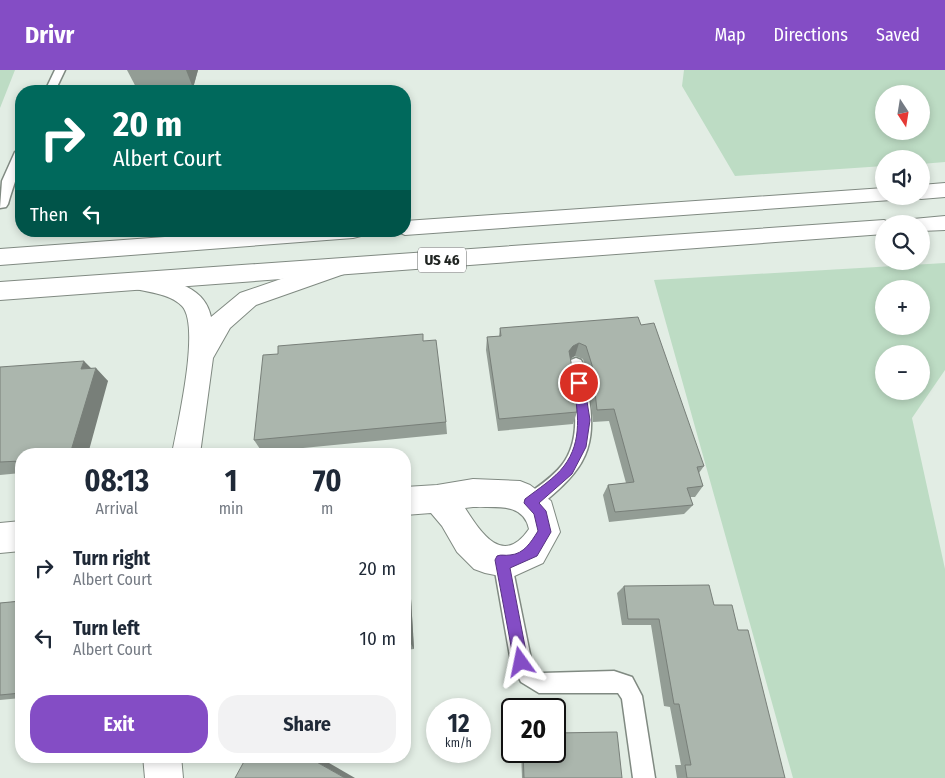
<!DOCTYPE html>
<meta charset="utf-8">
<style>
:root{--surface:#fff;--page:#f2f2f3;--text:#1f2937;--muted:#747a83;--accent:#844dc5}
body{margin:0;font-family:"Fira Sans Condensed",sans-serif;background:var(--page);color:var(--text);height:100vh;display:flex;flex-direction:column;font-size:19px;white-space:nowrap}
*{box-sizing:border-box;margin:0}
p{font-size:16px;color:var(--muted)}
.icon{flex:none;width:28px;height:28px;fill:none;stroke:currentColor;stroke-width:2;stroke-linecap:round;stroke-linejoin:round}
.map{position:relative;flex:1;overflow:hidden}
.panel{position:absolute;left:15px;top:378px;width:396px;height:315px;display:flex;flex-direction:column;background:var(--surface);border-radius:20px;box-shadow:0 2px 8px #0003}
.panel>*{flex:none}
.hud{position:absolute;left:15px;top:15px;width:396px;height:152px;border-radius:20px;box-shadow:0 2px 8px #0003;background:#00695c;color:#fff;overflow:hidden}
.needle{width:32px;rotate:168deg}
.controls{position:absolute;left:875px;top:15px;display:grid;gap:10px}
.controls a{display:grid;place-items:center;width:55px;height:55px;border-radius:50%;background:var(--surface);box-shadow:0 2px 8px #0003;font-size:25px}
.speed{position:absolute;left:426px;top:628px;display:flex;gap:10px;font-size:25px;font-weight:700;text-align:center}
.speed>*{display:grid;place-content:center;width:65px;height:65px;border-radius:50%;background:var(--surface);box-shadow:0 2px 8px #0003;line-height:1}
.speed small{font-size:12px;font-weight:400}
.speed .limit{border:2px solid #111;border-radius:8px;background:#fff;color:#111}
.pin{position:absolute;display:grid;place-items:center;width:42px;height:42px;color:#fff;margin:-21px;border:2px solid #fff;border-radius:50%;box-shadow:0 1px 5px #0007}
.me{position:absolute;width:55px;margin:-28px;rotate:348deg;stroke-linejoin:round;filter:drop-shadow(0 0 4px #0008)}
.turn{display:flex;align-items:center;gap:18px;height:105px;padding:0 15px;font-size:22px}
.turn .icon{width:65px;height:65px;stroke-width:2.5}
.turn b{display:block;font-size:35px;line-height:42px}
.then{display:flex;align-items:center;height:48px;padding:0 15px;background:#0003;gap:10px;font-size:19px}
.eta{display:flex;justify-content:space-evenly;align-items:center;height:85px;text-align:center}
.eta b{font-size:30px;font-weight:700;line-height:35px}
.cta{display:flex;gap:10px;margin-top:auto;padding:10px 15px}
.cta a{flex:1;height:58px;border-radius:20px;background:var(--accent);color:#fff;font-size:20px;font-weight:700;line-height:58px;text-align:center}
.cta a+a{background:var(--page);color:var(--text)}
ul{padding:0;list-style:none}
li{display:flex;align-items:center;gap:15px;height:70px;padding:0 15px}
li div{flex:1}
li b{display:block;font-size:19px}
li em{font-style:normal}
header{display:flex;align-items:center;gap:30px;box-sizing:border-box;height:70px;padding:0 25px;background:var(--accent);color:#fff}
header strong{font-size:24px}
nav{display:flex;gap:28px;margin-inline-start:auto;font-size:18px}
.map>svg:first-child{display:block}
.green{fill:#bddcc4;fill-rule:evenodd}
.lines{fill:none;stroke-linecap:round;stroke-linejoin:round}
.lane-casing{stroke:#808a82;stroke-width:3}
.street-casing{stroke:#808a82;stroke-width:2}
.highway-casing{stroke:#808a82;stroke-width:2}
.lane{fill:#fff;fill-rule:evenodd}
.street{fill:#fff;fill-rule:evenodd}
.highway{fill:#fff;fill-rule:evenodd}
.wall{fill:#939d95}
.shaded-wall{fill:#787f79}
.building{fill:#abb6ad;stroke:#787f79}
.route{fill:#844dc5;stroke:#563280}
.labels{text-anchor:middle;stroke-width:4;stroke-linejoin:round;paint-order:stroke}
.shield{fill:#fff;stroke:#636664;stroke-width:1}
.shield-label{font-size:15px;font-weight:bold;fill:#202421}
</style>
<header>
<strong>Drivr</strong>
<nav><a>Map</a><a>Directions</a><a>Saved</a></nav>
</header>
<div class="map">
<svg width="945" height="708" viewBox="0 0 945 708">
<rect width="100%" height="100%" fill="#e2ede4"/>
<g class="green">
<path d="M0 0H15L0 38Z"/>
<path d="M684 0H945V92L921 94V89H884V96L735 106 682 16ZM884 24H921V61H884Z"/>
<path d="M945 193V300L912 348 945 499V708H793L654 210ZM884 219H921V256H884ZM884 284H921V321H884Z"/>
</g>
<g class="lines">
<defs>
<g id="lane">
<path d="M55 0H65L55 21H45Z"/>
<path d="M21 79C22 97 13 115 8 134L6 137 0 138 2 111 15 82Z"/>
<path d="M576 288 581 290C587 300 587 316 589 328 598 386 578 404 536 439L530 441 524 439 521 433 524 427C537 417 552 408 562 395 584 366 573 327 568 294L571 290Z"/>
<path d="M502 481 509 484 511 490 531 589 535 598 542 603 614 601 632 607 642 626 655 708H633L622 629 618 623H539L521 612 511 592 493 490 495 484Z"/>
</g>
<g id="street">
<path d="M336 190 344 192 347 198 344 204 256 235 230 258 213 288 200 384H172C177 356 201 256 182 236 170 223 144 222 128 217L124 211 128 205 136 203C164 210 204 212 211 247L240 223Z"/>
<path d="M473 409 520 411 530 415 551 431 560 462 543 493 510 508 485 503 474 499 457 482 442 456 431 443 405 445V417L437 415ZM473 437C496 438 523 432 529 459 503 497 481 463 465 438Z"/>
<path d="M21 451V481L0 483V453Z"/>
<path d="M143 686H181L183 708H145Z"/>
</g>
<g id="highway">
<path d="M945 113V127L921 129 913 126H921V115Z"/>
<path d="M884 118V126H894L891 130 405 165 396 161H405V151Z"/>
<path d="M945 146V160L921 161V154H910L913 149Z"/>
<path d="M884 150 893 154H884V164L0 230V212Z"/>
<path d="M247 161H364L361 166 353 168 0 195V179Z"/>
</g>
</defs>
<use href="#lane" class="lane-casing"/>
<use href="#street" class="street-casing"/>
<use href="#highway" class="highway-casing"/>
<use href="#lane" class="lane"/>
<use href="#street" class="street"/>
<use href="#highway" class="highway"/>
</g>
<g class="wall">
<path d="M127 0H198L193 18 138 21Z"/>
<path d="M641 255 704 396 699 403 703 416 695 427H690L693 435 684 444 609 452 603 425 608 415 626 413 609 351 593 352 588 308 583 289 575 286 570 288 577 342 573 354 498 361 486 280 487 267 499 266 500 258Z"/>
<path d="M424 271 446 352 447 364 262 382 254 370Z"/>
<path d="M0 297 91 298 108 311 21 384V403L0 405Z"/>
<path d="M405 488H407L409 496 414 579 405 580Z"/>
<path d="M624 516 714 535 738 560 785 708H677L675 695H681L670 637 664 636 651 555H622L617 523Z"/>
<path d="M21 531V628L0 630V533Z"/>
<path d="M521 681H555L622 708H522Z"/>
</g>
<g class="shaded-wall">
<path d="M186 0H198L193 18Z"/>
<path d="M579 273 575 286 570 289 569 281 573 276Z"/>
<path d="M84 291 95 302 96 298 108 311 88 384H70L81 299Z"/>
<path d="M407 488 409 496 414 579 411 574Z"/>
<path d="M306 686H317L355 708H345Z"/>
</g>
<g class="building">
<path d="M638 247 641 255 654 253 704 396 697 397 703 416 687 418 693 435 615 442 608 415 634 412 614 339 597 340 592 295 586 276 579 273 573 276 569 281 576 320 577 342 499 349 487 267 501 266 500 258Z"/>
<path d="M423 264V271L436 270 446 352 254 370 263 285 278 284V276Z"/>
<path d="M84 291 81 299 96 298 70 384H21V391L0 392V297Z"/>
<path d="M405 488H407L411 574 405 575Z"/>
<path d="M709 515 714 535H732L738 560H748L785 708H687L685 695H691L679 634H674L659 549H628L624 516Z"/>
<path d="M21 531V623L0 625V533Z"/>
<path d="M617 662 622 708H524L523 681H555V663Z"/>
<path d="M247 686H306L345 708H235Z"/>
</g>
<path class="route" d="M579 308 584 313 590 350 586 377 572 404 539 433 546 441 551 462 537 486 510 498 528 592 526 597 521 599 516 597 514 592 495 490 497 486C502 484 504 486 510 485 524 484 531 472 538 461L534 444 524 433 525 429C538 419 555 408 564 396 583 371 578 341 573 313Z"/>
<g class="labels">
<rect class="shield" x="418" y="177.5" width="48" height="25" rx="4"/>
<g class="shield-label">
<text x="442" y="195">US 46</text>
</g>
</g>
</svg>
<div class="controls">
<a><svg class="needle" viewBox="-14 -14 28 28"><path d="M0-13l5 13h-10z" fill="#e53935"/><path d="M0 13l5-13h-10z" fill="#747a83"/></svg></a>
<a><svg class="icon" aria-label="sound" viewBox="0 0 24 24"><path d="M4 9h4l5-4v14l-5-4H4zM17 9q2 3 0 6"/></svg></a>
<a><svg class="icon" aria-label="search" viewBox="0 0 24 24"><circle cx="10" cy="10" r="6"/><path d="M15 15l6 6"/></svg></a>
<a>+</a>
<a>−</a>
</div>
<div class="speed"><div>12<small>km/h</small></div><div class="limit">20</div></div>
<div class="pin" style="left:579px;top:313px;background:#d93025"><svg class="icon" aria-label="arrive" viewBox="0 0 24 24"><path d="M6 21V4h12l-3 4 3 4H6"/></svg></div>
<svg class="me" style="left:521px;top:592px" viewBox="-20 -20 40 40"><path d="M0-17L14 15 0 8-14 15z" fill="#844dc5" stroke="#fff" stroke-width="4"/></svg>
<div class="hud">
<div class="turn"><svg class="icon" aria-label="right" viewBox="0 0 24 24"><path d="M7 20v-9h11M14 6l5 5-5 5"/></svg><div><b>20 m</b>Albert Court</div></div>
<div class="then">Then<svg class="icon" aria-label="left" viewBox="0 0 24 24"><path d="M17 20v-9H6M10 6l-5 5 5 5"/></svg></div>
</div>
<section class="panel">
<div class="eta">
<div><b>08:13</b><p>Arrival</p></div>
<div><b>1</b><p>min</p></div>
<div><b>70</b><p>m</p></div>
</div>
<ul>
<li><svg class="icon" aria-label="right" viewBox="0 0 24 24"><path d="M7 20v-9h11M14 6l5 5-5 5"/></svg><div><b>Turn right</b><p>Albert Court</p></div><em>20 m</em></li>
<li><svg class="icon" aria-label="left" viewBox="0 0 24 24"><path d="M17 20v-9H6M10 6l-5 5 5 5"/></svg><div><b>Turn left</b><p>Albert Court</p></div><em>10 m</em></li>
</ul>
<div class="cta"><a>Exit</a><a>Share</a></div>
</section>
</div>
